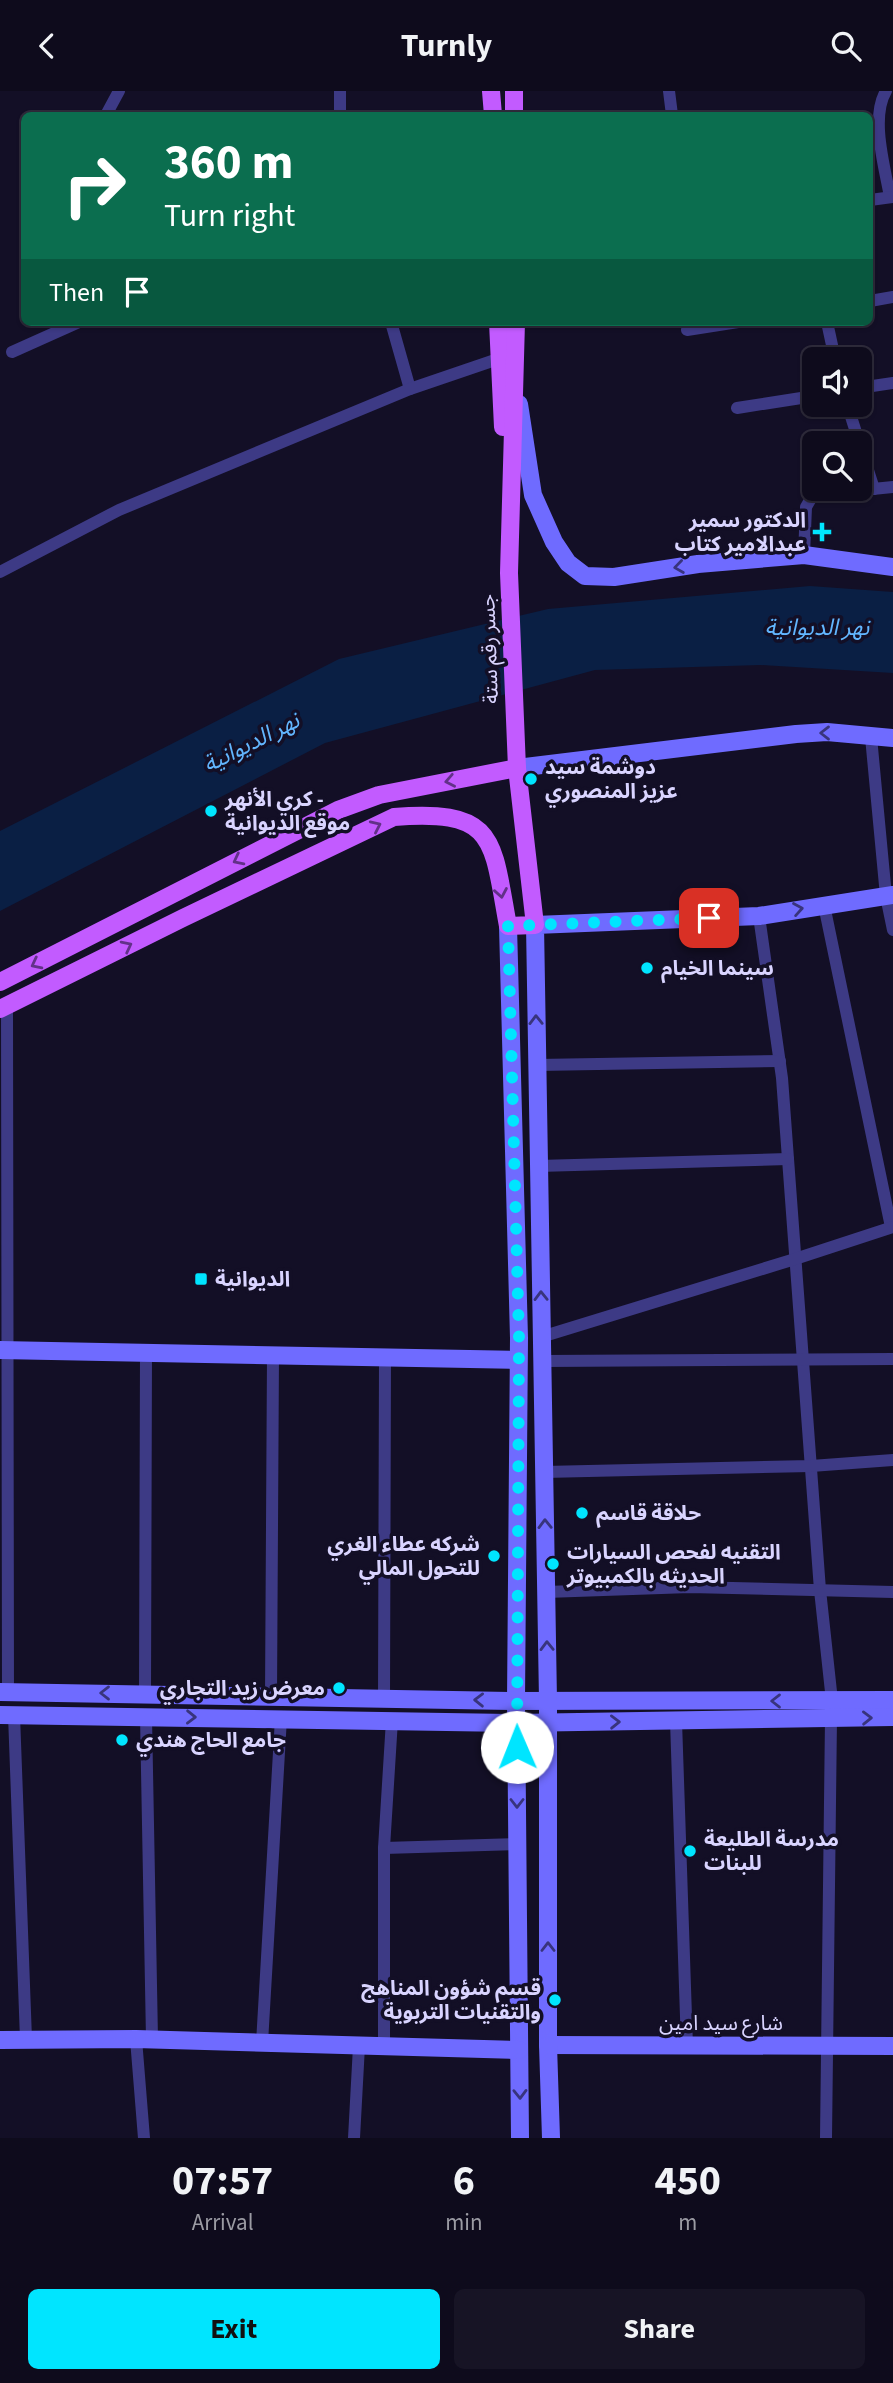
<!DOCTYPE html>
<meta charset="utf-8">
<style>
:root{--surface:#0e0b1c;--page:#171425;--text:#f1f3f6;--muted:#9b9ba3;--line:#2e2b3b;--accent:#00e5ff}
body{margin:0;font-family:"Source Sans 3","Noto Sans Arabic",sans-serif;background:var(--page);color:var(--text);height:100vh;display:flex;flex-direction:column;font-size:26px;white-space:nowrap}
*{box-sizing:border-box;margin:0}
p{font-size:23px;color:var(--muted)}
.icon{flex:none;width:38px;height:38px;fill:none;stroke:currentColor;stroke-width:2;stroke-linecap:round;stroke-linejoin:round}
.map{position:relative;height:2047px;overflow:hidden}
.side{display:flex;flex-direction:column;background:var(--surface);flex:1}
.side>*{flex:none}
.top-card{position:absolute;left:21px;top:21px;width:852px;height:214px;border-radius:10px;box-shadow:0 2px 5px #0004,0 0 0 2px var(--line);background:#0b6e4f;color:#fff;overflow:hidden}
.controls{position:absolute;left:802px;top:256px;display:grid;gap:14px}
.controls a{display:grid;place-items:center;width:70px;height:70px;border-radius:10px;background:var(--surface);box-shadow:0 2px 5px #0004,0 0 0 2px var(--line);font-size:35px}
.pin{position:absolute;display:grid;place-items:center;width:60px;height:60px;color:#fff;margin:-30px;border-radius:14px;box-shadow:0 4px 10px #0006}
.me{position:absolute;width:77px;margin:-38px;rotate:359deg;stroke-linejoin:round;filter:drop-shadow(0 0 5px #0008)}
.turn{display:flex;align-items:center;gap:24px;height:147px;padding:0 28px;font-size:32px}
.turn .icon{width:91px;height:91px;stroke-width:2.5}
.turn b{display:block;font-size:49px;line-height:60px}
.then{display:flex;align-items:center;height:66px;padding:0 28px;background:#0003;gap:14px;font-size:26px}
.eta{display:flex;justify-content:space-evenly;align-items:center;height:119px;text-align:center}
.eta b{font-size:42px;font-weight:700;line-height:49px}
.primary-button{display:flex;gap:14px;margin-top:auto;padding:14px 28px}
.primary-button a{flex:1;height:80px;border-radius:10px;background:var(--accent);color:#111;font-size:28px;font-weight:700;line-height:80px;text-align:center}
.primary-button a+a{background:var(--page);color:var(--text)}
header{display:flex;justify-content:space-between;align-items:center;height:91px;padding:0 28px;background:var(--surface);font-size:32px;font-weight:700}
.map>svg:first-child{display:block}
.water{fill:#0a1f44}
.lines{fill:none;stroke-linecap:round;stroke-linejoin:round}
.street{stroke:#3d3a85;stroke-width:12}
.secondary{stroke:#6f6bff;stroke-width:18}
.primary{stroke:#c25bff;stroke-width:18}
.oneway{stroke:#38347d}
.oneway2{stroke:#623188}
.route{stroke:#00e5ff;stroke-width:12;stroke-dasharray:0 21.6}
.poi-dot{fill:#00e5ff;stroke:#130f26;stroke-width:2.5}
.labels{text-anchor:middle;stroke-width:7;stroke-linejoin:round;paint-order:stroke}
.poi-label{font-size:21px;font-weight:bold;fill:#d9d4ff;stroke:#130f26;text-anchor:start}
.street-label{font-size:21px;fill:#d9d4ff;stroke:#130f26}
.water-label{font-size:23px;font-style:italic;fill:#62b6ff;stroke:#130f26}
</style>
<header><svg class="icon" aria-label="back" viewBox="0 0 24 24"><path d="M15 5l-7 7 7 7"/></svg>Turnly<svg class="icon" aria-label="search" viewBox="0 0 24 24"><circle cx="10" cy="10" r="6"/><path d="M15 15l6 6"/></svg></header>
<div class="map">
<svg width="893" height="2047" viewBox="0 0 893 2047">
<rect width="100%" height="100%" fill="#130f26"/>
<path class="water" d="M810 495 893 501V582L760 574 595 579 325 652 0 820V740L339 568 548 518Z"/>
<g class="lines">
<g class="street">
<path d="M340 0V24"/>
<path d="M669 0 672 24"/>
<path d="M886 0C870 27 885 77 890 106"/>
<path d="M106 24 119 0"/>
<path d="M870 109 893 106"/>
<path d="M870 210 893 206"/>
<path d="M391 231 410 298"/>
<path d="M827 231 835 268"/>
<path d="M687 239 738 231"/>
<path d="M12 261 79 231"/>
<path d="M859 297 893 292"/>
<path d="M847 313 874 398"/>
<path d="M737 317 814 305"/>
<path d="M804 464 806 416 813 404 893 396"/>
<path d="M0 481 119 419 410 298 498 268"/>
<path d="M871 646 886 805 893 839"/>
<path d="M824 814 891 1136"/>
<path d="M759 825 782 987 820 1499 832 1610"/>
<path d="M7 915 8 1602"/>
<path d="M537 974 780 970"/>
<path d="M538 1075 788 1068"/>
<path d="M541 1246 795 1168 893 1136"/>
<path d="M542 1270 893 1268"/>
<path d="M544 1381 811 1375 893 1369"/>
<path d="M546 1501 690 1496 893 1501"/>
<path d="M145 1602 146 1261"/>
<path d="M271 1605 273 1264"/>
<path d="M384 1607 385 1267"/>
<path d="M14 1624 26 1948"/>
<path d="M146 1626 152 1948"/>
<path d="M676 1630 687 1955"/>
<path d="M384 1757 518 1753"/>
<path d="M136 1948 144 2047"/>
<path d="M262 1952 281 1627"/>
<path d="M384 1955V1757L392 1629"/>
<path d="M354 2047 359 1955"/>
<path d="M826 2047 831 1627"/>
</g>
<g class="secondary">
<path d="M519 313 533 404 554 451 568 472 585 485 614 486 698 473 804 464 893 476"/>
<path d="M517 677 796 643 827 641 893 647"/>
<path d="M508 835 519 1247 516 1610 520 2047"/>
<path d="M0 1259 518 1269"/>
<path d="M0 1601 516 1610 893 1609"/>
<path d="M0 1624 517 1632 893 1626"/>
<path d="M0 1949 136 1948 519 1959"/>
<path d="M548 1954 893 1955"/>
<path d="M551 2047 548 1954V1610L535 834 759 825 893 804"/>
</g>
<g class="primary">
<path d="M491 0 493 24"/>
<path d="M514 0V24"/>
<path d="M498 231 503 336"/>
<path d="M0 891 338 719 379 704 517 677"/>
<path d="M0 918 183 827 394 726C497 718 492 748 508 835L535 834 517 677 509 482 516 231"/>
</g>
</g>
<defs><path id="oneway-chevron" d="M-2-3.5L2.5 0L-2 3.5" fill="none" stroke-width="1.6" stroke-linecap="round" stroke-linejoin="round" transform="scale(1.75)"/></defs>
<g class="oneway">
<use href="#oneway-chevron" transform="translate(679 476) rotate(172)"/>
<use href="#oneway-chevron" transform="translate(825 642) rotate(-180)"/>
<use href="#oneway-chevron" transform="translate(798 818) rotate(-10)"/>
<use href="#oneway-chevron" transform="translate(536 929) rotate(-91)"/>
<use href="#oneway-chevron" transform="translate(541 1205) rotate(-91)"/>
<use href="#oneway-chevron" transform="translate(545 1433) rotate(-91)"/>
<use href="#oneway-chevron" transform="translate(547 1555) rotate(-91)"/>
<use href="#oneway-chevron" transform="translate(105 1602) rotate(-180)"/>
<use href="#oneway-chevron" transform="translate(479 1609) rotate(-179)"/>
<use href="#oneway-chevron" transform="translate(776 1610) rotate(180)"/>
<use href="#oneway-chevron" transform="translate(191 1626) rotate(1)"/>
<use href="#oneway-chevron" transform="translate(867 1627) rotate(-1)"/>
<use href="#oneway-chevron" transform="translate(615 1631) rotate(-1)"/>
<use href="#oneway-chevron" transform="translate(517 1712) rotate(90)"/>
<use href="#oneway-chevron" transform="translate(548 1856) rotate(-90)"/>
<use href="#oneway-chevron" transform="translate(520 2003) rotate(89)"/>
</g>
<g class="oneway2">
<use href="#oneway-chevron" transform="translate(450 690) rotate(169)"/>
<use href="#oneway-chevron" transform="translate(376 735) rotate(-25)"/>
<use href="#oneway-chevron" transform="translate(238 769) rotate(153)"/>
<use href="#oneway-chevron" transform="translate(501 802) rotate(80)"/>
<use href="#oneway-chevron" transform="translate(127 855) rotate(-27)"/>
<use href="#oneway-chevron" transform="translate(36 873) rotate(153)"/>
</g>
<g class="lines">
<path class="route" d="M517 1656 519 1247 508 835 709 827"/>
</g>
<g class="poi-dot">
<path d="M818.5 430.5h7v7h7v7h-7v7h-7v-7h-7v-7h7z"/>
<circle cx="531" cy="688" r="7"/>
<circle cx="211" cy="720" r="7"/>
<circle cx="647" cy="877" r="7"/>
<rect x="194" y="1181" width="14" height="14" rx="3.5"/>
<circle cx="582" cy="1422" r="7"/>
<circle cx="494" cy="1465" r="7"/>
<circle cx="553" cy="1473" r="7"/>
<circle cx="339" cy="1597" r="7"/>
<circle cx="122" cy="1649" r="7"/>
<circle cx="690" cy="1760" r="7"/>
<circle cx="555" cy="1909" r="7"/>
</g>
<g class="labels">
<g class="poi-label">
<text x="806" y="436" text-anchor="end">الدكتور سمير<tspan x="806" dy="24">عبدالامير كتاب</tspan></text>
<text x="545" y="683">دوشمة سيد<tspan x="545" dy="24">عزيز المنصوري</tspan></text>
<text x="225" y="715">كري الأنهر -<tspan x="225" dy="24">موقع الديوانية</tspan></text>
<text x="661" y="884">سينما الخيام</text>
<text x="215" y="1195">الديوانية</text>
<text x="596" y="1429">حلاقة قاسم</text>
<text x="480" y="1460" text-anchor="end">شركه عطاء الغري<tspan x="480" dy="24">للتحول المالي</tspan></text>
<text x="567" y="1468">التقنيه لفحص السيارات<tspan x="567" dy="24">الحديثه بالكمبيوتر</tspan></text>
<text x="325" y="1604" text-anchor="end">معرض زيد التجاري</text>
<text x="136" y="1656">جامع الحاج هندي</text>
<text x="704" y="1755">مدرسة الطليعة<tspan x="704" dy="24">للبنات</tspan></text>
<text x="541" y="1904" text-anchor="end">قسم شؤون المناهج<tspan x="541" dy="24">والتقنيات التربوية</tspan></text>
</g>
<g class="street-label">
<text transform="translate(489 558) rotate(-92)" y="7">جسر رقم ستة</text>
<text x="721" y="1939">شارع سيد امين</text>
</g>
<g class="water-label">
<text x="817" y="544">نهر الديوانية</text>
<text transform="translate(251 651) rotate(-27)" y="8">نهر الديوانية</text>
</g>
</g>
</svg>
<div class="controls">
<a><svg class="icon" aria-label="sound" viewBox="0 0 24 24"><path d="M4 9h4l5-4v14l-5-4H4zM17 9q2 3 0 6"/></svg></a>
<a><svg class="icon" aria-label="search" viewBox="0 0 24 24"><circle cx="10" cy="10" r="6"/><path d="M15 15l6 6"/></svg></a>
</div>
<div class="pin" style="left:709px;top:827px;background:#d93025"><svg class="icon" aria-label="arrive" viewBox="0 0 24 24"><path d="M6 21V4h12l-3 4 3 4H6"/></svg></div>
<svg class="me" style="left:517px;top:1656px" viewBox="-20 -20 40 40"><circle r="19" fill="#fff"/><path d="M0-13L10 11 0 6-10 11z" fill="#00e5ff"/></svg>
<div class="top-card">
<div class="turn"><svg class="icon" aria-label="right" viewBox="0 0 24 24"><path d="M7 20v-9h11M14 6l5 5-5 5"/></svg><div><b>360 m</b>Turn right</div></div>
<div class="then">Then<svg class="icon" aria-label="arrive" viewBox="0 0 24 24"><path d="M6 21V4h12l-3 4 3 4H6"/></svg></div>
</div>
</div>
<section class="side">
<div class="eta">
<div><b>07:57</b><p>Arrival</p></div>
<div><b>6</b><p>min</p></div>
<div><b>450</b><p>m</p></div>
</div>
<div class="primary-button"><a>Exit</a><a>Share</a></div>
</section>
